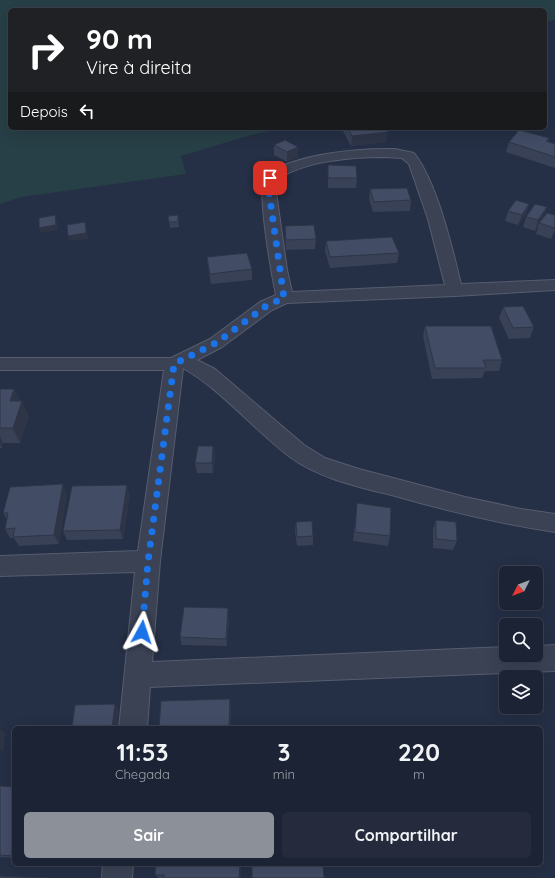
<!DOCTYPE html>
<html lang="pt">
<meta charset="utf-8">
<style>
:root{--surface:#1c2334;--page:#252b3c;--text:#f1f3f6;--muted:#a0a4ac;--line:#3a404f;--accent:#8c9099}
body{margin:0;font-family:Quicksand,sans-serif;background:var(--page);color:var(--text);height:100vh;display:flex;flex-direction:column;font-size:15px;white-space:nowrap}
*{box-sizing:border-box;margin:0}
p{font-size:13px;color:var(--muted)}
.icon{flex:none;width:22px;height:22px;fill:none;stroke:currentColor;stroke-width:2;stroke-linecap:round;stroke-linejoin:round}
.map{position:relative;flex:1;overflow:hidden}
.sheet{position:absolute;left:12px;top:726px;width:531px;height:140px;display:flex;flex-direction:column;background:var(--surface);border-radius:6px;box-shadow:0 4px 16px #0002,0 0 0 1px var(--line)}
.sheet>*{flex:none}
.guide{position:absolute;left:8px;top:8px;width:539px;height:122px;border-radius:6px;box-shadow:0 4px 16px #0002,0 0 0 1px var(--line);background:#202124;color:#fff;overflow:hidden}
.needle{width:26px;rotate:228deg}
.buttons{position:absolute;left:499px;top:566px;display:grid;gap:8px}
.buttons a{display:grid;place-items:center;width:44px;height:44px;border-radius:6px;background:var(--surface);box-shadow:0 4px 16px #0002,0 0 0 1px var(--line);font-size:20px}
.pin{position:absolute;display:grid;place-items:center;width:34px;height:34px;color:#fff;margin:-17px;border-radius:8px;box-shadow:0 2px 6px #0006}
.me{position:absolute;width:44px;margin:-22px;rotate:5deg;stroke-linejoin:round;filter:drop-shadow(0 0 3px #0008)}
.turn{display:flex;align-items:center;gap:14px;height:84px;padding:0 12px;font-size:18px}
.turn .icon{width:52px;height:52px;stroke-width:2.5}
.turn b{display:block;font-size:28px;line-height:34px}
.then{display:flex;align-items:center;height:38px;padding:0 12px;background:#0003;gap:8px;font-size:15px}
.eta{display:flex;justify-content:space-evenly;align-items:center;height:68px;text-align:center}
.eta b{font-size:24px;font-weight:700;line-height:28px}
.action{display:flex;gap:8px;margin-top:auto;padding:8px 12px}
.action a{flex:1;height:46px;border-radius:6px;background:var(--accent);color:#fff;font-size:16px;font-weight:700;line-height:46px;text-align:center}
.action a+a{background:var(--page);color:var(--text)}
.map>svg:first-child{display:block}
.green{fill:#273f46}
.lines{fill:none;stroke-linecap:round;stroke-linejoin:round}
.street-casing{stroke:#565d6f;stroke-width:2}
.street{fill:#3a4254;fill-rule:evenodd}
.wall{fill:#394157}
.shaded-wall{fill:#2e3547}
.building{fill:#424c65;stroke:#2e3547}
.route{stroke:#1a73e8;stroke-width:7;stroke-dasharray:0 12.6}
</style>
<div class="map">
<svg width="555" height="878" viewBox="0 0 555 878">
<rect width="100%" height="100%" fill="#252f45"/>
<path class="green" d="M0 0H555V20L545 22V10H10V128H283L251 135 181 156 186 174 22 197 0 204Z"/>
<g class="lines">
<defs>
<g id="street">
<path d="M395 149 414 153C437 182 452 247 461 284L555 280V290L455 296 287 303 272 310 222 347 197 360 215 369 304 445 325 458 359 469 465 497 521 509 555 514V532C501 524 448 511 395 496 360 487 320 479 290 457 253 429 223 391 183 368L160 561 152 662 506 647V655H536V646L555 645V671L150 687 147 728H119L135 572 0 576V556L138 551 164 370H0V358H171L210 339 260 302 276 295C272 276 256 188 265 175 296 154 358 148 395 149ZM384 157 402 158 409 164 428 219 445 285 292 292 287 270 276 192 277 180C303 161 352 157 384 157Z"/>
<path d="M103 864H133L132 878H102Z"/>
</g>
</defs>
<use href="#street" class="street-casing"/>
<use href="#street" class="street"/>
</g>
<g class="wall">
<path d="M343 128H385L386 142 351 146 343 131Z"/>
<path d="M549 138 548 142 555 144V168L506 152 509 142Z"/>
<path d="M274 145 298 157 287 162 274 155Z"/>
<path d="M328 165 357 178 356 188H328Z"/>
<path d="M370 189 411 200 410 211 373 212 369 199Z"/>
<path d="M529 204 526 215 518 225 505 221 508 211Z"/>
<path d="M547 207 543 217 555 215V232L551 239 536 234 539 224 535 231 523 227 526 217Z"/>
<path d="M178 215 179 227 170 228 168 216Z"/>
<path d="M285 226 316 239 315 249 286 250 285 236Z"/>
<path d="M326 241 399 253 397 263 330 268 325 251Z"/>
<path d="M207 257 252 269V280L211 284 208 268Z"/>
<path d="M503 307 534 327 530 338 509 339 499 318Z"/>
<path d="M425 326 502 360 499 371H485L482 378 432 379 423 336Z"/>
<path d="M0 389H14L20 401 29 416 20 443H3L2 448H0Z"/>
<path d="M213 446 215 456 213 473H197L195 463Z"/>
<path d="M67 494 59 544 19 546 14 538H10L5 529 7 519 3 513Z"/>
<path d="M130 495 123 539 67 540 63 531Z"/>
<path d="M357 503 390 536 388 546 353 541 356 513Z"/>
<path d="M436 520 457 541 453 550 433 548V529Z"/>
<path d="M296 522 313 536V545L297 546 295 531Z"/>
<path d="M229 617 227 646 182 645 180 637Z"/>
<path d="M0 786 14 787V858L0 857Z"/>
<path d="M156 864H241V878H159L155 875Z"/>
</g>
<g class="shaded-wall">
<path d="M388 132 386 142 351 146 352 136Z"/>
<path d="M298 147V157L287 162V152Z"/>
<path d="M529 204 526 215 518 225 522 215Z"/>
<path d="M547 207 543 217 535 231 538 220Z"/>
<path d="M55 215 57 221 58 230 41 233 39 228Z"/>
<path d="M85 222 87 228 88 239 69 241 68 236Z"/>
<path d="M555 228V232L551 239Z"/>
<path d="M14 389 21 404 10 401Z"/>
<path d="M22 401 29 416 20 443 13 428Z"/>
<path d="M0 436 3 443 2 448 0 445Z"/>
<path d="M213 446 215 456 213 473 212 463Z"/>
<path d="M63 484 67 494 59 544 54 535Z"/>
<path d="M127 485 130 495 123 539 120 530Z"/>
<path d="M228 608 229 617 227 646 226 639Z"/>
<path d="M230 699 231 706V728H229Z"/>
<path d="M115 704 119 710 117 728H112Z"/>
<path d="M1 730 5 733 3 751 0 748V740Z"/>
<path d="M240 864H241V878H239Z"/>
</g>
<g class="building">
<path d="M348 128H385L388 132 352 136Z"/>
<path d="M519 130 549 138 546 141 555 144V157L509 142Z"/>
<path d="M285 140 298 147 287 152 274 145Z"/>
<path d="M328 165 356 166 357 178H328Z"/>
<path d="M407 188 411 200 374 202 370 189Z"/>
<path d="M516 200 529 204 522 215 508 211Z"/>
<path d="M535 204 547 207 538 220 526 217Z"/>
<path d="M547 213 555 215V228L539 223Z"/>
<path d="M55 215 56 225 39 228V218Z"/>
<path d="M178 215V222H169L168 216Z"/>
<path d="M85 222 86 233 68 236 67 225Z"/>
<path d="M314 225 316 239 286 240 285 226Z"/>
<path d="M392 237 399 253 330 257 326 241Z"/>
<path d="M247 253 252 269 210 274 207 257Z"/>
<path d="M523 306 534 327 513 328 503 307Z"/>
<path d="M425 326H491L502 360H483L486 368H435Z"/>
<path d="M0 389H14L10 401H22L13 428H0Z"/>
<path d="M198 446H213L212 463H195Z"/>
<path d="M63 484 54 535 13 537 15 528 5 529 8 513H3L10 487Z"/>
<path d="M127 485 120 530 63 531 72 486Z"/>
<path d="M357 503 391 508 390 536 355 532Z"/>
<path d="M436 520 456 522 457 541 436 539Z"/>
<path d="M312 521 313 536 297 537 296 522Z"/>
<path d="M184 607 228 608 226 639 180 637Z"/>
<path d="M230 699 229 728H159L161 701Z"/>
<path d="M115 704 112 728H72L75 705Z"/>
<path d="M0 730H1L0 740Z"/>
<path d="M0 786 14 787V856L0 855Z"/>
<path d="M156 864H240L239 878H164V875H155Z"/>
<path d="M252 864H323L324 878H252Z"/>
<path d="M0 876 49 878H0Z"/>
</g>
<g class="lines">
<path class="route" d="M142 632 148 562 174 364 216 343 266 306 284 298 269 192 270 178"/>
</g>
</svg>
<div class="buttons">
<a><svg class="needle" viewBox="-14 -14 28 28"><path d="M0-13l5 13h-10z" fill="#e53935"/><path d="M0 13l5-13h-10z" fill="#a0a4ac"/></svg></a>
<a><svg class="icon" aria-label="search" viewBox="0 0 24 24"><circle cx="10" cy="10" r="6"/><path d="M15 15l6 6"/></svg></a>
<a><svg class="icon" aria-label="layers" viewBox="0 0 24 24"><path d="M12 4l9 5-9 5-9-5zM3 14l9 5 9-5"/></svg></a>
</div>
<div class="pin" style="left:270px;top:178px;background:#d93025"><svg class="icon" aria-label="arrive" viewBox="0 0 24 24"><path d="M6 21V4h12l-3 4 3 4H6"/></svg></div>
<svg class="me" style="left:142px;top:632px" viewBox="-20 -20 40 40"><path d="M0-17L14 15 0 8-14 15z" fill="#1a73e8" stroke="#fff" stroke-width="4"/></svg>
<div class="guide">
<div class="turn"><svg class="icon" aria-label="right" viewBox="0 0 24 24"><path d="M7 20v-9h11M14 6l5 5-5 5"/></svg><div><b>90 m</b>Vire à direita</div></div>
<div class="then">Depois<svg class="icon" aria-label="left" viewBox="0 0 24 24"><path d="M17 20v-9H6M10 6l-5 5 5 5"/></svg></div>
</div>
<section class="sheet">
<div class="eta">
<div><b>11:53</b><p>Chegada</p></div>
<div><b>3</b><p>min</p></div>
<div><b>220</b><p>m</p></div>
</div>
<div class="action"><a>Sair</a><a>Compartilhar</a></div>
</section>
</div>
